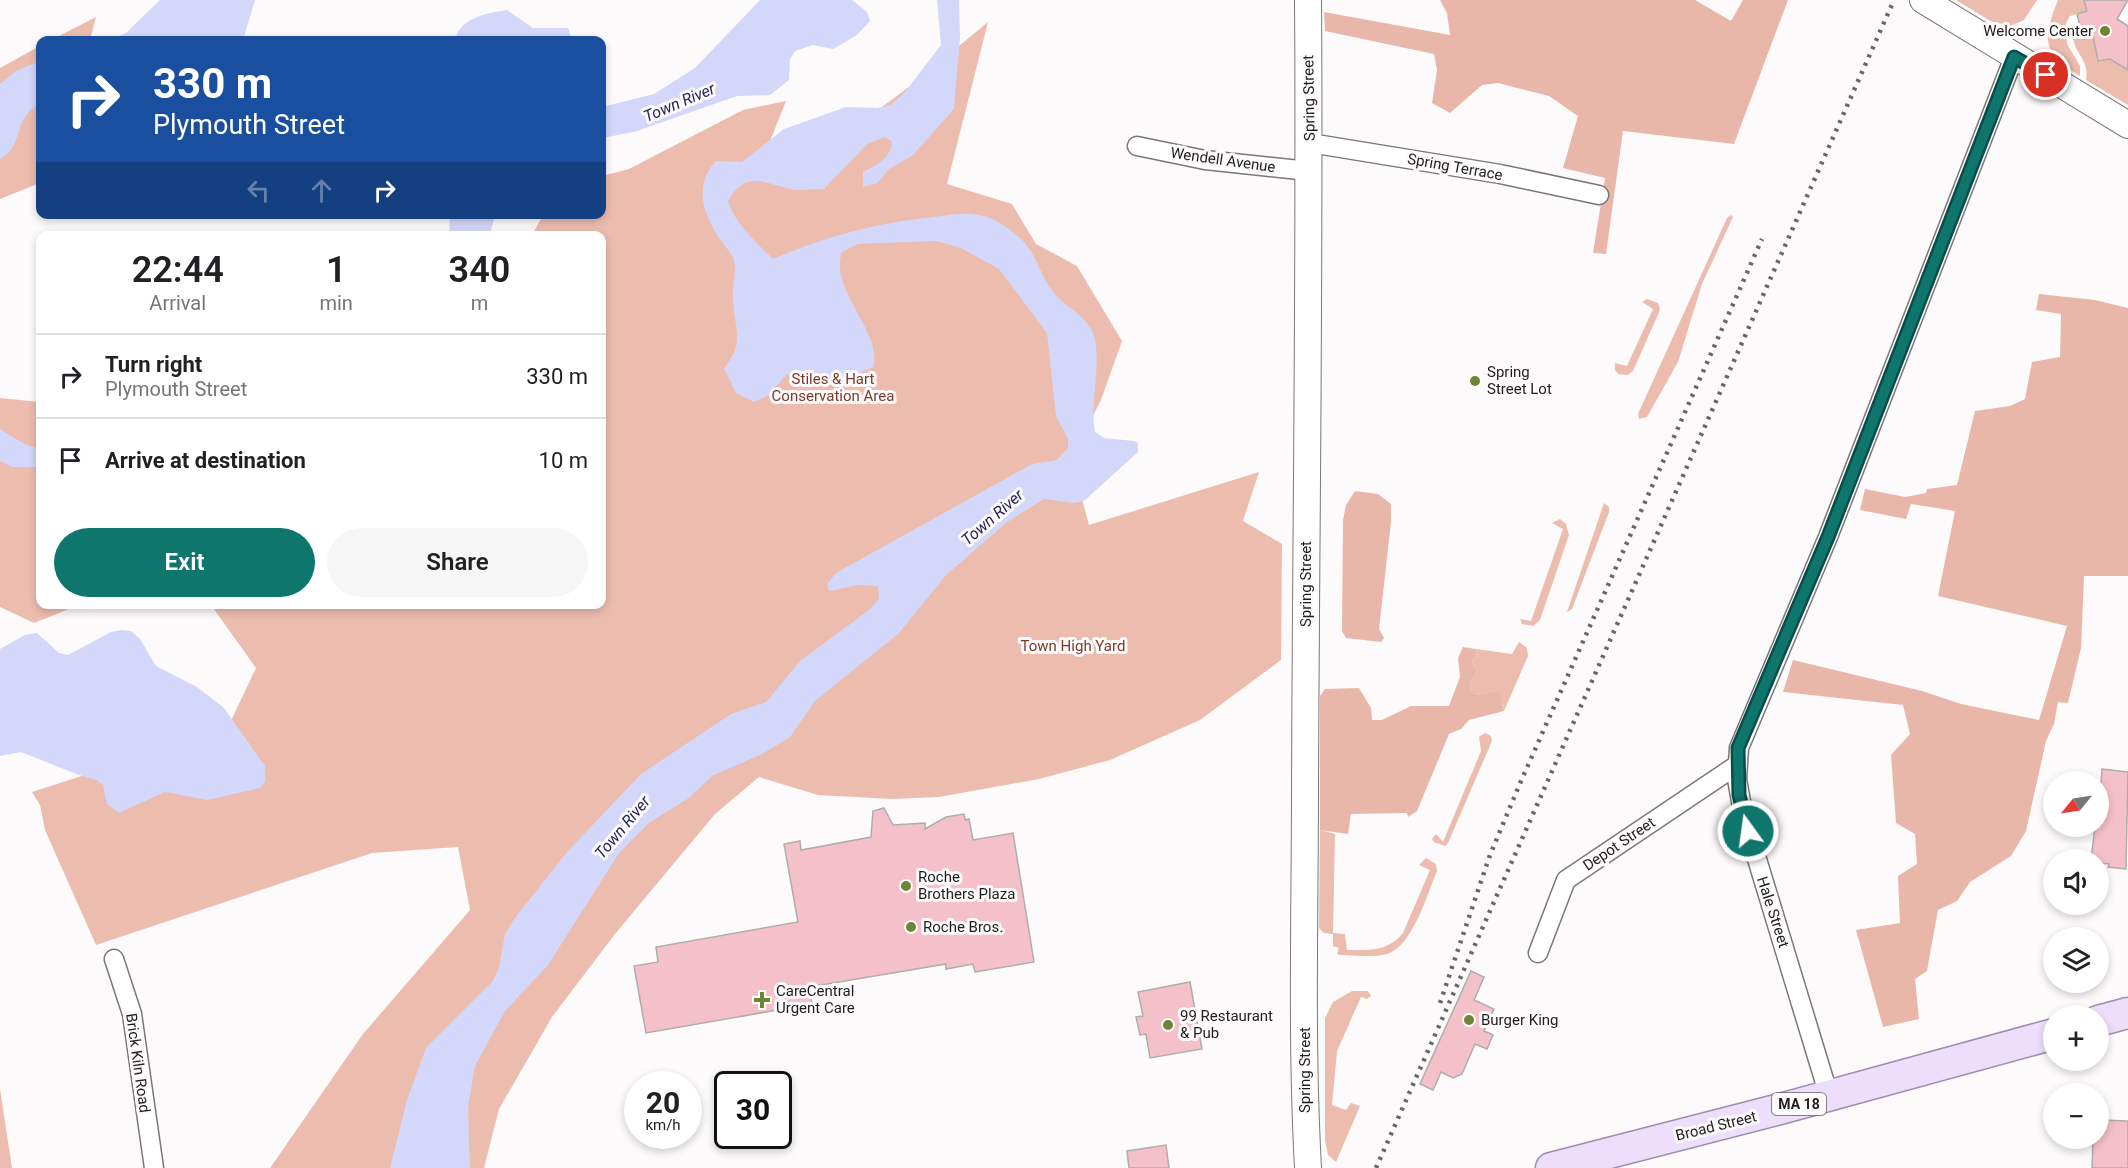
<!DOCTYPE html>
<meta charset="utf-8">
<style>
:root{--surface:#fff;--page:#f6f6f6;--text:#202124;--muted:#757577;--line:#e0e0e0;--accent:#0f766e}
body{margin:0;font-family:Roboto,sans-serif;background:var(--page);color:var(--text);height:100vh;display:flex;flex-direction:column;font-size:22px;white-space:nowrap}
*{box-sizing:border-box;margin:0}
p{font-size:20px;color:var(--muted)}
.icon{flex:none;width:33px;height:33px;fill:none;stroke:currentColor;stroke-width:2;stroke-linecap:round;stroke-linejoin:round}
.map{position:relative;flex:1;overflow:hidden}
.drawer{position:absolute;left:36px;top:231px;width:570px;height:378px;display:flex;flex-direction:column;background:var(--surface);border-radius:12px;box-shadow:0 3px 9px #0003}
.drawer>*{flex:none}
.top-card{position:absolute;left:36px;top:36px;width:570px;height:183px;border-radius:12px;box-shadow:0 3px 9px #0003;background:#1a4fa0;color:#fff;overflow:hidden}
.needle{width:39px;rotate:240deg}
.tools{position:absolute;left:2043px;top:771px;display:grid;gap:12px}
.tools a{display:grid;place-items:center;width:66px;height:66px;border-radius:50%;background:var(--surface);box-shadow:0 3px 9px #0003;font-size:30px}
.speed{position:absolute;left:624px;top:1071px;display:flex;gap:12px;font-size:30px;font-weight:700;text-align:center}
.speed>*{display:grid;place-content:center;width:78px;height:78px;border-radius:50%;background:var(--surface);box-shadow:0 3px 9px #0003;line-height:1}
.speed small{font-size:15px;font-weight:400}
.speed .limit{border:3px solid #111;border-radius:9px;background:#fff;color:#111}
.pin{position:absolute;display:grid;place-items:center;width:51px;height:51px;color:#fff;margin:-26px;border:3px solid #fff;border-radius:50%;box-shadow:0 2px 6px #0007}
.me{position:absolute;width:66px;margin:-33px;rotate:346deg;stroke-linejoin:round;filter:drop-shadow(0 0 4px #0008)}
.turn{display:flex;align-items:center;gap:21px;height:126px;padding:0 18px;font-size:27px}
.turn .icon{width:78px;height:78px;stroke-width:2.5}
.turn b{display:block;font-size:42px;line-height:51px}
.lanes{display:flex;align-items:center;height:57px;padding:0 18px;background:#0003;justify-content:center;gap:30px;direction:ltr}
.lanes .off{opacity:.35}
.eta{display:flex;justify-content:space-evenly;align-items:center;height:102px;text-align:center}
.eta b{font-size:36px;font-weight:600;line-height:42px}
.action{display:flex;gap:12px;margin-top:auto;padding:12px 18px}
.action a{flex:1;height:69px;border-radius:36px;background:var(--accent);color:#fff;font-size:24px;font-weight:600;line-height:69px;text-align:center}
.action a+a{background:var(--page);color:var(--text)}
ul{padding:0;list-style:none}
li{display:flex;align-items:center;gap:18px;height:84px;padding:0 18px;border-top:2px solid var(--line)}
li div{flex:1}
li b{display:block;font-size:22px}
li em{font-style:normal}
.map>svg:first-child{display:block}
.green{fill:#ecbdaf}
.forest{fill:#e8b7a9}
.water{fill:#d3d7f9}
.building{fill:#f4c0c9;stroke:#b0acad;stroke-width:1.5}
.lines{fill:none;stroke-linecap:round;stroke-linejoin:round}
.street-casing{stroke:#7a7779;stroke-width:21}
.secondary-casing{stroke:#7a7779;stroke-width:28}
.primary-casing{stroke:#9e8cad;stroke-width:33}
.street{stroke:#fff;stroke-width:18}
.secondary{stroke:#fff;stroke-width:26}
.primary{stroke:#eedefc;stroke-width:30}
.rail{stroke:#686768;stroke-width:4.5;stroke-dasharray:3 6;stroke-linecap:butt}
.route-casing{stroke:#0a4d48;stroke-width:15}
.route{stroke:#0f766e;stroke-width:10}
.poi-dot{fill:#6e8436;stroke:#fdfafc;stroke-width:2}
.labels{text-anchor:middle;stroke-width:6;stroke-linejoin:round;paint-order:stroke}
.shield{fill:#fdfafc;stroke:#626061;stroke-width:1.5}
.shield-label{font-size:14px;font-weight:bold;fill:#1f1e1f}
.poi-label{font-size:15px;fill:#1f1e1f;stroke:#fdfafc;text-anchor:start}
.street-label{font-size:15px;fill:#1f1e1f;stroke:#fdfafc}
.park-label{font-size:15px;fill:#783b2a;stroke:#fdfafc}
.water-label{font-size:16px;font-style:italic;fill:#252457;stroke:#fdfafc}
</style>
<div class="map">
<svg width="2128" height="1168" viewBox="0 0 2128 1168">
<rect width="100%" height="100%" fill="#fdfafc"/>
<g class="green">
<path d="M1956 0H2037L2024 20 2006 28 2004 24 1992 22Z"/>
<path d="M2058 0H2084L2087 11 2070 16 2066 23 2067 44 2080 66V76C2042 53 2042 40 2058 0Z"/>
<path d="M96 17 90 40H51Z"/>
<path d="M988 22 947 184 1012 204 1036 244 1077 266 1122 341 1101 400 1071 458 1089 525 1259 472 1243 521 1282 544 1281 660 1200 720 1110 760 1039 779 939 797 892 799 818 795 759 777 715 814 615 934 552 1017 499 1109 484 1168H270L363 1034 470 910 458 847 372 853 96 945 45 830 40 805 32 792 134 759 219 746 256 668 211 605 602 604V236L532 235 543 215 602 214V176L629 169 743 110 786 101 770 141 848 132 913 84Z"/>
<path d="M2093 36 2098 61 2110 59 2128 70V105L2086 80C2090 60 2075 55 2073 37L2079 39Z"/>
<path d="M40 46V183L0 199V68Z"/>
<path d="M1731 215 1733 217 1702 284 1678 362 1647 417 1639 419 1638 414 1727 218Z"/>
<path d="M1647 299 1658 303 1660 310 1633 371 1628 375 1618 374 1615 370V363L1627 366 1653 309 1642 302Z"/>
<path d="M0 398 40 402V604L79 605 34 623 0 607Z"/>
<path d="M1604 503 1609 507V512L1572 609 1567 612Z"/>
<path d="M1560 519 1566 524 1569 535 1540 620 1533 626 1522 624 1520 619 1531 621 1563 529 1552 523Z"/>
<path d="M1519 642 1527 648 1528 656 1504 711 1503 705 1494 691 1477 695 1471 694 1470 681 1477 672 1472 661 1477 654 1476 649 1512 654Z"/>
<path d="M1485 733 1491 736 1492 741 1448 843 1445 846 1434 842 1432 839 1436 834 1443 842 1481 751 1479 737Z"/>
<path d="M1320 830 1335 834 1333 933 1345 934 1347 950C1370 950 1387 952 1403 933L1430 870 1419 865 1426 858 1436 864 1437 871C1427 894 1413 946 1387 954 1373 958 1354 955 1340 955L1337 954 1339 948 1333 946V934L1324 933 1319 928Z"/>
<path d="M1352 991H1368L1371 996 1367 999 1361 997 1337 1051 1332 1105 1346 1110 1351 1103 1360 1106 1336 1162 1328 1155 1325 1140V1018L1333 1002Z"/>
<path d="M0 1089 12 1168H0Z"/>
</g>
<g class="forest">
<path d="M1440 0H1695L1731 21 1743 0H1788L1734 144 1623 131 1606 254 1593 253 1605 178 1563 168 1578 116 1549 96 1498 83 1482 85 1450 113 1432 103 1437 70 1434 54 1325 31 1324 12 1450 35 1447 13Z"/>
<path d="M2039 294 2095 300 2128 308V576H2084L2081 648 2068 703 2058 702 2054 724 2046 741 2026 831 2011 856 1970 882 1957 901 1938 910 1927 971 1915 979 1919 1019 1883 1027 1856 930 1900 923 1898 876 1917 864 1915 834 1896 823 1891 755 1910 734 1903 705 1783 692 1793 660 1922 691 1961 704 2039 720 2067 626 1938 596 1955 511 1911 504 1906 519 1860 510 1865 489 1905 497 1926 493 1927 489 1957 485 1975 411 2010 406 2025 399 2032 362 2060 357 2061 314 2036 310Z"/>
<path d="M1355 491 1378 494 1391 504V522L1379 629 1384 638 1381 642 1346 638 1342 631 1343 520 1346 505Z"/>
<path d="M1463 647 1476 649 1477 654 1472 661 1477 672 1470 681 1471 693 1477 695 1494 691 1500 696 1504 711 1469 720 1461 729 1449 734 1417 811 1408 817 1407 813 1351 814 1348 834 1320 830V696L1325 689 1359 688 1371 708 1372 720H1382L1411 706H1449L1460 677 1458 658Z"/>
</g>
<g class="water">
<path d="M160 0H255L243 40H111L126 33Z"/>
<path d="M760 0H852L867 12 870 21 857 35 833 49 813 45 795 51 790 59 789 80 770 95 737 96 634 132 602 138V107L654 94 695 68Z"/>
<path d="M937 0H959L960 38 954 109 912 156 889 169 877 183 863 187V172C877 165 890 159 892 142L885 137 867 144 824 189C813 189 800 191 790 189 763 182 745 171 728 201 735 224 756 242 773 259 827 236 875 223 934 217 949 215 965 212 979 215 995 218 1011 229 1022 240 1037 254 1041 279 1055 294 1066 307 1086 316 1093 333 1103 361 1089 402 1095 432L1104 438 1134 441 1138 443V452L1084 501 1074 503 1044 499 1007 522 946 575 899 633 815 701 790 737 762 754 712 776 689 798 650 822 619 853 548 965 505 1011 475 1066 468 1107 470 1168H390L407 1100 426 1048 493 981 499 968 505 934 515 918 567 852 641 774 731 714 766 702 800 661 869 610 879 599 878 586 859 585 829 591 827 584 836 573 1032 464 1057 460 1068 448V439L1056 416 1047 333 999 269 961 248 936 241 858 244 842 252C831 281 864 316 872 344 875 351 874 360 874 367L823 386 787 374 769 395 754 402 736 393 724 368C747 341 733 327 733 297 732 286 737 271 734 260 732 254 725 246 721 241 704 215 692 186 716 161L742 162 784 129 846 107 877 108 891 105 905 92 941 45Z"/>
<path d="M507 10 533 28H568L572 40H456C458 18 488 13 507 10Z"/>
<path d="M40 61V104C12 117 25 146 0 159V84L16 71Z"/>
<path d="M450 215H495L490 235H449Z"/>
<path d="M0 429 24 444 40 449V467H12L0 461Z"/>
<path d="M122 630 131 631 140 639 156 666 197 687 224 708 265 766V782L260 788 207 800 165 792 119 813 107 804 103 785 97 780 79 775 21 752 0 756V649L25 635 37 633 59 653 68 655 111 632Z"/>
</g>
<g class="building">
<path d="M2084 0H2128L2117 19 2128 26V70L2110 59 2098 61 2093 36 2083 39 2077 14 2087 11Z"/>
<path d="M2102 769 2128 772 2126 869 2108 867 2109 864 2098 863V860H2091L2095 826H2098Z"/>
<path d="M884 808 893 825 925 823V829L946 817 964 814 965 820 969 819 973 840 1013 833 1034 962 975 972 973 964 946 969V964L809 987 812 1004 646 1033 634 966 658 962 656 947 798 922 784 844 800 841 801 850 871 837 873 811Z"/>
<path d="M1471 971 1484 977 1474 1000 1494 1009 1484 1031 1493 1035 1487 1049 1475 1044 1462 1074 1453 1078 1441 1072 1433 1090 1420 1084Z"/>
<path d="M1190 982 1202 1049 1150 1058 1146 1034 1140 1035 1136 1017 1143 1016 1138 992Z"/>
<path d="M2098 1120 2128 1121V1168H2092L2093 1138H2098Z"/>
<path d="M1166 1145 1169 1168H1129L1127 1151Z"/>
</g>
<g class="lines">
<defs>
<g id="street">
<path d="M1310 143 1500 174 1599 195"/>
<path d="M1137 146 1205 160 1309 171"/>
<path d="M1538 953 1566 880 1737 765"/>
<path d="M114 959 132 1014 154 1168"/>
<path d="M1829 1096 1743 813 1737 779 1739 748 1828 537 2014 57"/>
</g>
<g id="secondary">
<path d="M1923 0 2128 125"/>
<path d="M1308 1168C1301 1041 1305 913 1305 787 1306 524 1310 262 1308 0"/>
</g>
<g id="primary">
<path d="M2098 1021 2128 1013"/>
<path d="M1551 1168 1780 1109 2054 1034"/>
</g>
</defs>
<use href="#street" class="street-casing"/>
<use href="#secondary" class="secondary-casing"/>
<use href="#primary" class="primary-casing"/>
<use href="#street" class="street"/>
<use href="#secondary" class="secondary"/>
<use href="#primary" class="primary"/>
<g class="rail">
<path d="M1440 1003 1490 855 1521 781 1762 239"/>
<path d="M1376 1168 1894 0"/>
</g>
</g>
<g class="lines">
<defs>
<path id="route" d="M1748 831 1739 795 1738 748 1828 537 2014 57 2046 75"/>
</defs>
<use href="#route" class="route-casing"/>
<use href="#route" class="route"/>
</g>
<g class="poi-dot">
<circle cx="2105" cy="31" r="6"/>
<circle cx="1475" cy="381" r="6"/>
<circle cx="906" cy="886" r="6"/>
<circle cx="911" cy="927" r="6"/>
<path d="M759 991h6v6h6v6h-6v6h-6v-6h-6v-6h6z"/>
<circle cx="1469" cy="1020" r="6"/>
<circle cx="1168" cy="1025" r="6"/>
</g>
<g class="labels">
<rect class="shield" x="1772" y="1093" width="54" height="22" rx="4.5"/>
<g class="shield-label">
<text x="1799" y="1109">MA 18</text>
</g>
<g class="poi-label">
<text x="2093" y="36" text-anchor="end">Welcome Center</text>
<text x="1487" y="377">Spring<tspan x="1487" dy="17">Street Lot</tspan></text>
<text x="918" y="882">Roche<tspan x="918" dy="17">Brothers Plaza</tspan></text>
<text x="923" y="932">Roche Bros.</text>
<text x="776" y="996">CareCentral<tspan x="776" dy="17">Urgent Care</tspan></text>
<text x="1180" y="1021">99 Restaurant<tspan x="1180" dy="17">&amp; Pub</tspan></text>
<text x="1481" y="1025">Burger King</text>
</g>
<g class="street-label">
<text transform="translate(1309 98) rotate(-91)" y="5">Spring Street</text>
<text transform="translate(1223 160) rotate(8)" y="5">Wendell Avenue</text>
<text transform="translate(1455 167) rotate(10)" y="5">Spring Terrace</text>
<text transform="translate(1306 584) rotate(-90)" y="5">Spring Street</text>
<text transform="translate(1619 844) rotate(-34)" y="5">Depot Street</text>
<text transform="translate(1773 912) rotate(72)" y="5">Hale Street</text>
<text transform="translate(138 1063) rotate(82)" y="5">Brick Kiln Road</text>
<text transform="translate(1305 1070) rotate(-90)" y="5">Spring Street</text>
<text transform="translate(1716 1126) rotate(-14)" y="5">Broad Street</text>
</g>
<g class="park-label">
<text x="833" y="384">Stiles &amp; Hart<tspan x="833" dy="17">Conservation Area</tspan></text>
<text x="1073" y="651">Town High Yard</text>
</g>
<g class="water-label">
<text transform="translate(679 102) rotate(-23)" y="6">Town River</text>
<text transform="translate(992 517) rotate(-41)" y="6">Town River</text>
<text transform="translate(622 827) rotate(-50)" y="6">Town River</text>
</g>
</g>
</svg>
<div class="tools">
<a><svg class="needle" viewBox="-14 -14 28 28"><path d="M0-13l5 13h-10z" fill="#e53935"/><path d="M0 13l5-13h-10z" fill="#757577"/></svg></a>
<a><svg class="icon" aria-label="sound" viewBox="0 0 24 24"><path d="M4 9h4l5-4v14l-5-4H4zM17 9q2 3 0 6"/></svg></a>
<a><svg class="icon" aria-label="layers" viewBox="0 0 24 24"><path d="M12 4l9 5-9 5-9-5zM3 14l9 5 9-5"/></svg></a>
<a>+</a>
<a>−</a>
</div>
<div class="speed"><div>20<small>km/h</small></div><div class="limit">30</div></div>
<div class="pin" style="left:2046px;top:75px;background:#d93025"><svg class="icon" aria-label="arrive" viewBox="0 0 24 24"><path d="M6 21V4h12l-3 4 3 4H6"/></svg></div>
<svg class="me" style="left:1748px;top:831px" viewBox="-20 -20 40 40"><circle r="17" fill="#0f766e" stroke="#fff" stroke-width="3"/><path d="M0-11L8 9 0 5-8 9z" fill="#fff"/></svg>
<div class="top-card">
<div class="turn"><svg class="icon" aria-label="right" viewBox="0 0 24 24"><path d="M7 20v-9h11M14 6l5 5-5 5"/></svg><div><b>330 m</b>Plymouth Street</div></div>
<div class="lanes"><svg class="icon off" aria-label="left" viewBox="0 0 24 24"><path d="M17 20v-9H6M10 6l-5 5 5 5"/></svg><svg class="icon off" aria-label="ahead" viewBox="0 0 24 24"><path d="M12 20V5M6 11l6-6 6 6"/></svg><svg class="icon" aria-label="right" viewBox="0 0 24 24"><path d="M7 20v-9h11M14 6l5 5-5 5"/></svg></div>
</div>
<section class="drawer">
<div class="eta">
<div><b>22:44</b><p>Arrival</p></div>
<div><b>1</b><p>min</p></div>
<div><b>340</b><p>m</p></div>
</div>
<ul>
<li><svg class="icon" aria-label="right" viewBox="0 0 24 24"><path d="M7 20v-9h11M14 6l5 5-5 5"/></svg><div><b>Turn right</b><p>Plymouth Street</p></div><em>330 m</em></li>
<li><svg class="icon" aria-label="arrive" viewBox="0 0 24 24"><path d="M6 21V4h12l-3 4 3 4H6"/></svg><div><b>Arrive at destination</b></div><em>10 m</em></li>
</ul>
<div class="action"><a>Exit</a><a>Share</a></div>
</section>
</div>
